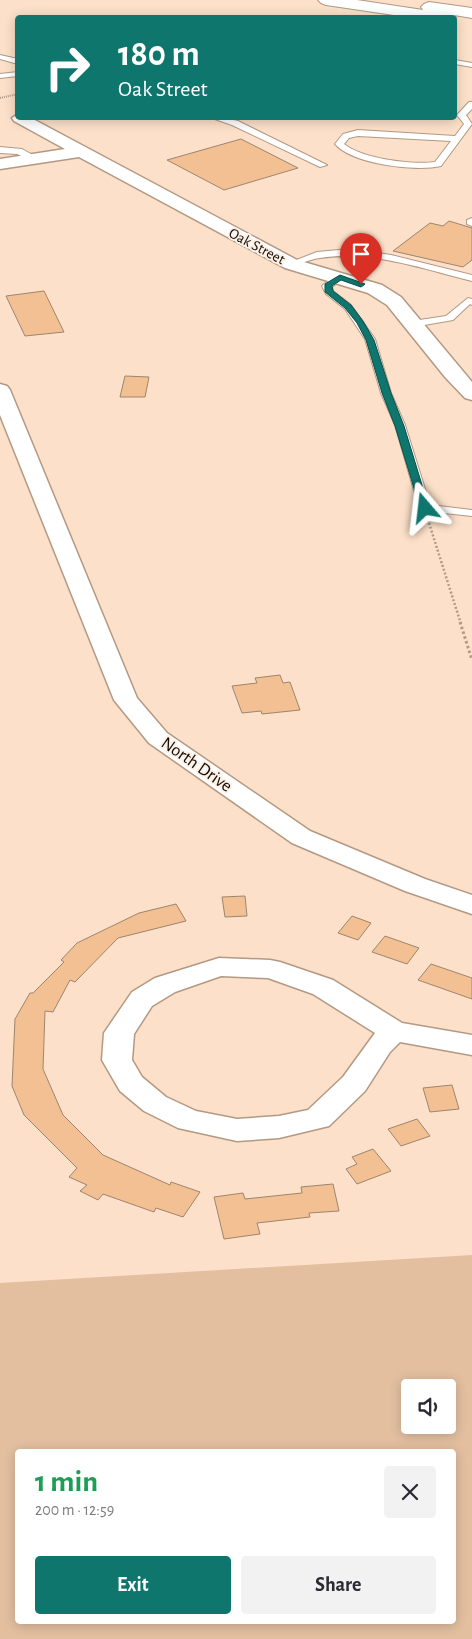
<!DOCTYPE html>
<meta charset="utf-8">
<style>
:root{--surface:#fff;--page:#f2f2f3;--text:#2b2b33;--muted:#7c7c81;--accent:#0f766e}
body{margin:0;font-family:"Alegreya Sans",sans-serif;background:var(--page);color:var(--text);height:100vh;display:flex;flex-direction:column;font-size:19px;white-space:nowrap}
*{box-sizing:border-box;margin:0}
p{font-size:16px;color:var(--muted)}
.icon{flex:none;width:28px;height:28px;fill:none;stroke:currentColor;stroke-width:2;stroke-linecap:round;stroke-linejoin:round}
.map{position:relative;flex:1;overflow:hidden}
.sheet{position:absolute;left:15px;top:1449px;width:441px;height:175px;display:flex;flex-direction:column;background:var(--surface);border-radius:5px;box-shadow:0 2px 12px #0003}
.sheet>*{flex:none}
.guide{position:absolute;left:15px;top:15px;width:442px;height:105px;border-radius:5px;box-shadow:0 2px 12px #0003;background:#0f766e;color:#fff;overflow:hidden}
.fabs{position:absolute;left:401px;top:1379px;display:grid;gap:10px}
.fabs a{display:grid;place-items:center;width:55px;height:55px;border-radius:5px;background:var(--surface);box-shadow:0 2px 12px #0003;font-size:25px}
.pin{position:absolute;display:grid;place-items:center;width:42px;height:42px;color:#fff;margin:-51px -21px;border-radius:50% 50% 50% 0;rotate:-45deg;box-shadow:0 0 5px #0007}
.pin .icon{rotate:45deg}
.me{position:absolute;width:55px;margin:-28px;rotate:343deg;stroke-linejoin:round;filter:drop-shadow(0 0 4px #0008)}
.turn{display:flex;align-items:center;gap:18px;height:105px;padding:0 20px;font-size:22px}
.turn .icon{width:65px;height:65px;stroke-width:2.5}
.turn b{display:block;font-size:35px;line-height:42px}
.round{display:grid;place-items:center;flex:none;width:52px;height:52px;border-radius:5px;background:var(--page)}
.overview{display:flex;align-items:center;justify-content:space-between;height:85px;padding:0 20px}
h1{font-size:30px;font-weight:600;line-height:38px;color:#1e9e55}
.primary-button{display:flex;gap:10px;margin-top:auto;padding:10px 20px}
.primary-button a{flex:1;height:58px;border-radius:5px;background:var(--accent);color:#fff;font-size:20px;font-weight:600;line-height:58px;text-align:center}
.primary-button a+a{background:var(--page);color:var(--text)}
.map>svg:first-child{display:block}
.green{fill:#e3bfa0;fill-rule:evenodd}
.building{fill:#f2c093;stroke:#9e856f}
.lines{fill:none;stroke-linecap:round;stroke-linejoin:round}
.lane-casing{stroke:#b39983;stroke-width:2}
.street-casing{stroke:#b39983;stroke-width:3}
.highway-casing{stroke:#b39983;stroke-width:2}
.path-far2{stroke:#b09a89;stroke-width:2;stroke-dasharray:1 1;stroke-linecap:butt}
.path-far1{stroke:#b09a89;stroke-width:2.5;stroke-dasharray:2 2;stroke-linecap:butt}
.path{stroke:#b09a89;stroke-width:3;stroke-dasharray:2.5 2.5;stroke-linecap:butt}
.lane{fill:#fff;fill-rule:evenodd}
.street{fill:#fff;fill-rule:evenodd}
.highway{fill:#fff;fill-rule:evenodd}
.route{fill:#0f766e;stroke:#0a4d48}
.labels{text-anchor:middle;stroke-width:4;stroke-linejoin:round;paint-order:stroke}
.far-street-label{font-size:15px;fill:#130a04;stroke:#fcf1e7}
.street-label{font-size:18px;fill:#130a04;stroke:#fcf1e7}
</style>
<div class="map">
<svg width="472" height="1639" viewBox="0 0 472 1639">
<rect width="100%" height="100%" fill="#fce0c9"/>
<path class="green" d="M472 1255V1639H0V1283ZM410 1388H448V1425H410ZM18 1451H454V1621H18Z"/>
<g class="building">
<path d="M241 139 298 168 224 190 167 160Z"/>
<path d="M449 221 472 228V260L463 267 393 251 430 223 443 226Z"/>
<path d="M44 291 64 332 25 336 6 296Z"/>
<path d="M125 376 149 377 145 397H120Z"/>
<path d="M280 675 283 683 290 682 300 710 262 714 261 711 242 713 232 686 257 683 255 678Z"/>
<path d="M245 896 247 916 225 917 222 897Z"/>
<path d="M176 904 186 921 118 938 75 982 70 980 53 1012 45 1011 43 1069 63 1115 103 1155 170 1185 171 1182 200 1192 183 1217 156 1208 154 1212 103 1194 98 1200 80 1191 87 1185 69 1177 77 1168 24 1115 12 1086 15 1019 30 993H33L64 962 61 960 77 943 139 913Z"/>
<path d="M352 916 371 923 358 940 338 933Z"/>
<path d="M385 936 419 948 407 964 372 952Z"/>
<path d="M431 964 472 978V999L418 980Z"/>
<path d="M452 1085 459 1109 430 1112 423 1088Z"/>
<path d="M417 1119 430 1136 401 1146 388 1129Z"/>
<path d="M373 1149 391 1171 357 1184 346 1169 357 1164 352 1157Z"/>
<path d="M333 1184 339 1211 309 1213 310 1217 257 1223 260 1234 224 1239 214 1197 243 1193 245 1199 302 1193 301 1187Z"/>
</g>
<g class="lines">
<defs>
<g id="lane">
<path d="M0 55 18 59V64L0 59Z"/>
<path d="M455 60 472 63V67L455 64Z"/>
<path d="M18 72V76L0 78V74Z"/>
<path d="M469 102H472V109L466 115 472 124 441 166C416 172 352 164 335 144L343 134 358 130 455 136 464 124 457 115ZM358 136 451 141 435 162C412 165 363 159 344 144L349 138Z"/>
<path d="M212 118H224L238 121 327 165 320 167 232 125Z"/>
<path d="M0 147 22 149 38 158 34 161 17 154 0 153Z"/>
<path d="M472 218V226L467 224V220Z"/>
<path d="M350 249 391 255 472 275V281C423 269 371 250 320 258 310 259 301 264 291 267L286 264 317 252Z"/>
<path d="M340 274 345 277 332 287 333 291 351 305 375 339 391 393 405 425 430 505 472 510V516L425 511 419 508 395 425 381 393 365 339 345 309 326 294 322 286 324 284Z"/>
<path d="M468 298 472 299V305L470 304 453 320 413 327 408 324 413 321 446 316Z"/>
</g>
<g id="street">
<path d="M18 114V118H31L297 260 382 285 401 297 472 382V400L465 398 445 377 387 305 368 293 285 268 79 157 0 169V159L65 149 14 121 12 118Z"/>
<path d="M0 384 7 386 10 390 137 698 167 733 310 831 425 879 472 895V914L405 891 292 843 149 743 114 700 0 415Z"/>
<path d="M219 958 270 960 280 962 333 980 402 1023 472 1035V1055L400 1042 390 1052 365 1091 329 1126 279 1138 237 1141 178 1128 144 1111 120 1091 102 1060 104 1033 132 992 155 978ZM221 976 268 978 313 994 375 1033 343 1077 308 1110 279 1116 237 1119 196 1111 166 1097 142 1077 132 1060 134 1034 152 1006 175 992Z"/>
</g>
<path id="highway" d="M318 0H357L423 10 421 7 424 4 429 2 472 8V18L454 15 456 18 455 19 414 18 326 5 321 3Z"/>
</defs>
<use href="#lane" class="lane-casing"/>
<use href="#street" class="street-casing"/>
<use href="#highway" class="highway-casing"/>
<path class="path-far2" d="M0 98 18 94"/>
<path class="path-far1" d="M429 523 461 624"/>
<path class="path" d="M460 622 472 660"/>
<use href="#lane" class="lane"/>
<use href="#street" class="street"/>
<use href="#highway" class="highway"/>
</g>
<path class="route" d="M340 275 365 284 361 287 341 280 332 286 333 291 351 305 363 321 374 340 391 393 404 426 429 508 428 510H421L420 508 395 426 382 393 366 340 357 323 345 308 325 292V284Z"/>
<g class="labels">
<g class="far-street-label">
<text transform="translate(257 246) rotate(28)" y="5">Oak Street</text>
</g>
<g class="street-label">
<text transform="translate(197 764) rotate(35)" y="6">North Drive</text>
</g>
</g>
</svg>
<div class="fabs">
<a><svg class="icon" aria-label="sound" viewBox="0 0 24 24"><path d="M4 9h4l5-4v14l-5-4H4zM17 9q2 3 0 6"/></svg></a>
</div>
<div class="pin" style="left:361px;top:284px;background:#d93025"><svg class="icon" aria-label="arrive" viewBox="0 0 24 24"><path d="M6 21V4h12l-3 4 3 4H6"/></svg></div>
<svg class="me" style="left:425px;top:508px" viewBox="-20 -20 40 40"><path d="M0-17L14 15 0 8-14 15z" fill="#0f766e" stroke="#fff" stroke-width="4"/></svg>
<div class="guide">
<div class="turn"><svg class="icon" aria-label="right" viewBox="0 0 24 24"><path d="M7 20v-9h11M14 6l5 5-5 5"/></svg><div><b>180 m</b>Oak Street</div></div>
</div>
<section class="sheet">
<div class="overview"><div><h1>1 min</h1><p>200 m · 12:59</p></div><a class="round"><svg class="icon" aria-label="close" viewBox="0 0 24 24"><path d="M6 6l12 12M18 6L6 18"/></svg></a></div>
<div class="primary-button"><a>Exit</a><a>Share</a></div>
</section>
</div>
